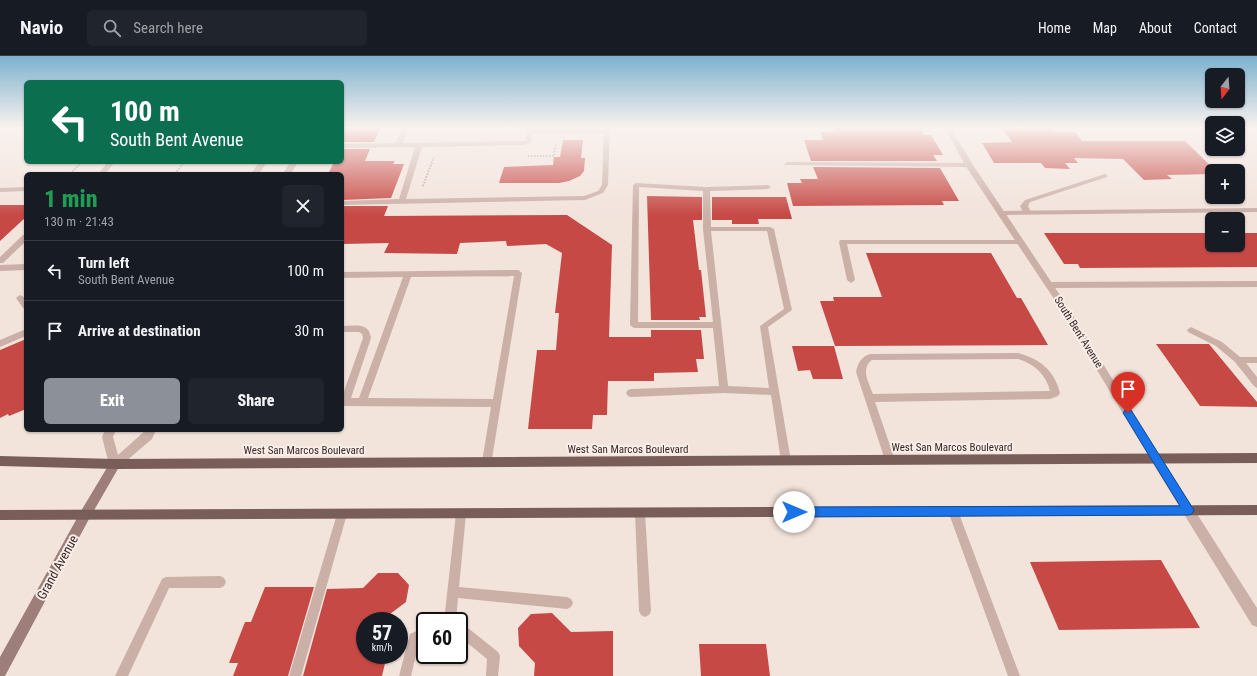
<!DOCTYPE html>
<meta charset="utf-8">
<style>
:root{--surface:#171b24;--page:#20242c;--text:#f1f3f6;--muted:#9ea1a6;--line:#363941;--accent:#8c9099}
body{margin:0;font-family:"Roboto Condensed",sans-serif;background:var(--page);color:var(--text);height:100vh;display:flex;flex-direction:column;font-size:15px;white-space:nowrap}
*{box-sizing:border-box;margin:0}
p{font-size:13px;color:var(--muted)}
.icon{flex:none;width:22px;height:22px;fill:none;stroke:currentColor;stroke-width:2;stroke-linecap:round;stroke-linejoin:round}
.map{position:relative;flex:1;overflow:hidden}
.panel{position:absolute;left:24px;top:116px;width:320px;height:260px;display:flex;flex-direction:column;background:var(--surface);border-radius:6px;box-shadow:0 1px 3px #0004}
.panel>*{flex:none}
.top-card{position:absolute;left:24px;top:24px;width:320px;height:84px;border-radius:6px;box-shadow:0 1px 3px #0004;background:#0b6e4f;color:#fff;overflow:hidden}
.needle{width:26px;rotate:197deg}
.controls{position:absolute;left:1205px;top:12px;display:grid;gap:8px}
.controls a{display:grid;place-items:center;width:40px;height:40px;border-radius:6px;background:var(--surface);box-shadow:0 1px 3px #0004;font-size:20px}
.speed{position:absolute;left:356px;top:556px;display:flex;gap:8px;font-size:20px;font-weight:700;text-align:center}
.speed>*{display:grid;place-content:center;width:52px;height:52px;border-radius:50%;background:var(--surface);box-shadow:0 1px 3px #0004;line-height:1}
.speed small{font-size:10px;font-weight:400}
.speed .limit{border:2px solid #111;border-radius:6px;background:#fff;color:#111}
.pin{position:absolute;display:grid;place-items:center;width:34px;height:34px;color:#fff;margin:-41px -17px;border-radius:50% 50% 50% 0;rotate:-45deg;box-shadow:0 0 4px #0007}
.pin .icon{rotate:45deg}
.me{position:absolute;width:44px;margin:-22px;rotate:90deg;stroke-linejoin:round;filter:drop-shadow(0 0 3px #0008)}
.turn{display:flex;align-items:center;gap:14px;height:84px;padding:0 20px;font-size:18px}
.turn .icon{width:52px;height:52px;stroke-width:2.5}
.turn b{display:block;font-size:28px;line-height:34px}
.round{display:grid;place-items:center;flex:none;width:42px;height:42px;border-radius:6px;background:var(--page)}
.headline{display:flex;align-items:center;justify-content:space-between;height:68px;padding:0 20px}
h1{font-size:24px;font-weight:800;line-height:30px;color:#1e9e55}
.action{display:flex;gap:8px;margin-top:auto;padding:8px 20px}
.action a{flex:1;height:46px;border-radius:6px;background:var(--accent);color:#fff;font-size:16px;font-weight:800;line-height:46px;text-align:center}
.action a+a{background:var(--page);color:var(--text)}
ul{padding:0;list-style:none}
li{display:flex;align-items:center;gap:12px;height:60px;padding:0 20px;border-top:1px solid var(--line)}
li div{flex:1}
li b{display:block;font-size:15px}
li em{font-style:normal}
header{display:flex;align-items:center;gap:24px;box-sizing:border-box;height:56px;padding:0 20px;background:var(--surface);border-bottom:1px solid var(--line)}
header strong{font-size:19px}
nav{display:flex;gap:22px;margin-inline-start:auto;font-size:14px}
.search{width:280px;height:36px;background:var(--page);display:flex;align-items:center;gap:10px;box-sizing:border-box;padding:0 14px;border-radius:6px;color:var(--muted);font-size:15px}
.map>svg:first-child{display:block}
.building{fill:#c64945}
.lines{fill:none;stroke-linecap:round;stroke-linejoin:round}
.path{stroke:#b69991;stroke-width:2;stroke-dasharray:1.5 1.5;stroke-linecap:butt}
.service{fill:#cab0a7;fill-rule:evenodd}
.minor{fill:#cab0a7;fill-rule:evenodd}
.tertiary{fill:#cab0a7;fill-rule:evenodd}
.secondary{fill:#9e7e79;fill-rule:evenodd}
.primary{fill:#795d59;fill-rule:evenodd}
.route{fill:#1a73e8;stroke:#114b97}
.labels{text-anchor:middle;stroke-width:4;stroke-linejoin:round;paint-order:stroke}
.street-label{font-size:11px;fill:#372928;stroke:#faeee8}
.near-street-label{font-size:13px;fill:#372928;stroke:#faeee8}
</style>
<header>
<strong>Navio</strong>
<div class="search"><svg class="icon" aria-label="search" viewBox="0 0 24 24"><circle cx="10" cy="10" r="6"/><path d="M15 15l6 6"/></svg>Search here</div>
<nav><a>Home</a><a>Map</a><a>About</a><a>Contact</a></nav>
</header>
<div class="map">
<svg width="1257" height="620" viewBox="0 0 1257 620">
<rect width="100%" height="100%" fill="#f2e3db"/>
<g class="building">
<path d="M342 72H380L374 86H342Z"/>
<path d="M834 72H920L924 79H931L943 99H933L937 105H811L804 84H823L820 76H836Z"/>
<path d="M1002 72H1051L1054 76H1075L1082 85H1185L1216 115H1212V118L1167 119 1172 123 1144 124 1123 103 1074 102 1078 107H1065L1070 113 1045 112 1041 107H994L982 87 1012 86Z"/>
<path d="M563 84H583L581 102H585L584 115 580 120 569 125 559 127H499L504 111 553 109 554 101H560Z"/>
<path d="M342 93H370L365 105H395L393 108H404L391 142 342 144V118H328L334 106H342Z"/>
<path d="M813 111 940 112 959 145H942L944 149 793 150 787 127H802L800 123H818Z"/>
<path d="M647 140 702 141V164H693L699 214H701L706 261H699L700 264H651Z"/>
<path d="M712 141H786L792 163H758L759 168H732V164H712Z"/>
<path d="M0 149H26V161L0 185Z"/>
<path d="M342 150H388L384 160 567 159 612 189 609 281H651V274H701L704 303H696L698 316 654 317V325H608L607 359H593L592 373H528L537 294H556L559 257H555L562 197 546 188 507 190 506 185 460 187 457 198 384 197 389 187 342 188Z"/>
<path d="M1044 177H1212V189H1238V177H1257V211L1080 212 1078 208H1064Z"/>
<path d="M866 197H991L1017 242H1021L1048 289 835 290 820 245H834L833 241H882Z"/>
<path d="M26 283V353L9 360 8 358 0 362V294Z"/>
<path d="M1156 288H1209L1257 346V351L1200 350Z"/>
<path d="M792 290H834L843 323H813L810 314 798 315Z"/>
<path d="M1161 504 1200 572 1059 574 1030 506Z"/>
<path d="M378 517H398L409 529 406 546 386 561 384 565H365V599H387L382 620H303L327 533 363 532Z"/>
<path d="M265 531H314L288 620H233L238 607H229L245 566H251Z"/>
<path d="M552 557 571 576 613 575V620H534L535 607 519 590 518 572 531 558Z"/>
<path d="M699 588H766L770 620H701Z"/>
</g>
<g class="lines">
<g class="path">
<path d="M528 100H554L556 87"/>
<path d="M70 118 82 106"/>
<path d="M175 118 184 106"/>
<path d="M423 130 434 101"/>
</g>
<g class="service">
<path d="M402 72H408L403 87 523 85 526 84 528 72H534V73L610 72 608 129 603 137 585 144 342 149V145L399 143 415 91 342 92V88L396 87ZM533 77H604L602 129 598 135 584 140 406 143 422 91 524 89 531 86Z"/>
<path d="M108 106H115L105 118H98Z"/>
<path d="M787 106 969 107 972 109 969 111 785 109 784 108Z"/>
<path d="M1105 118 1107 119V121L1030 146 1028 150 1031 156 1030 158H1024L1020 150 1025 144Z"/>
<path d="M636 127 706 131 768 129 771 131 768 133 710 135 711 171H770L774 173 792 254 768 271 791 405 790 408 786 409 782 408 781 405 771 339 724 337 631 341 628 340 626 337 628 334 631 333 719 330 713 272H634L630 269 633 129ZM639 131 703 135V173L713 266H638ZM711 175H767L784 253 760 270 769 332 728 330Z"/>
<path d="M26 131V135L0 136V132Z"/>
<path d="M23 179H26V185L3 207H0V201Z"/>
<path d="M840 184H1021L1025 186 1021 188H847L855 224 851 227 847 224 839 186Z"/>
<path d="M26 208V214L0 215V209Z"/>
<path d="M518 214 522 217 491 409 487 410 483 409 482 406 491 351 342 350V341L363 282 362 278 359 276H342V270C355 270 369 266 371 282L351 342H359L403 221 342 222V216ZM514 220 493 343 368 342 411 221Z"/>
<path d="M1257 225V231L1049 232 1045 229 1049 226Z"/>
<path d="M20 239C27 241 26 247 26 253L23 252 16 242Z"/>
<path d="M1191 271 1222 286 1240 301H1257V307H1246L1257 321V332L1254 330 1235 306 1216 290 1188 276 1187 274Z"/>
<path d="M26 273V280L0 291V284Z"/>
<path d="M1018 297C1040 303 1054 314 1060 337L1058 340 1050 343 875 346 895 404 894 407 890 408 886 407 856 316C858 307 861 301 870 298ZM1018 303C1034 308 1046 318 1050 335L873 338C869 327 860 313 872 304Z"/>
<path d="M953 450 957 452 958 455 1020 620H1008L948 455 949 452Z"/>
<path d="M640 452 644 454 645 457 651 555 649 559 645 561 641 559 639 555 635 457 636 454Z"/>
<path d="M342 453 346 455 347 458 301 620H289L337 458 338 455Z"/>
<path d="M461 453 465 455 466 458 459 531 567 541 571 543 573 547 571 551 567 553 458 542 456 565H444L456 458 457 455Z"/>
<path d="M220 520 224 522 226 526 224 530 220 532H169L128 620H115L162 523 166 521Z"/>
<path d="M459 566 463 568 498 596 500 600 498 620H486L487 603 459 580Z"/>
<path d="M425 571V583L419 586 411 620H399L410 578Z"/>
</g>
<path class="minor" d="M1257 152V156L1001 159 997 157 1001 155Z"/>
<g class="tertiary">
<path d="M945 72H951L973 109 1066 248 1160 400 1257 552V571L1252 569 1152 406 1060 252 965 109Z"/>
<path d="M259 106H267L259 118H251Z"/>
<path d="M290 106H298L291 118H283Z"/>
<path d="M105 374H116L113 381 118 399 146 374H156L152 383 119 411 115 413 111 411 109 408 102 381Z"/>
</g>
<path class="secondary" d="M115 403 119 405 121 408 119 411 89 463 5 620H0V601L81 455 111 405Z"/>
<g class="primary">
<path d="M1257 397V407L115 413 0 410V400L115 403Z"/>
<path d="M1257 449V459L0 464V454Z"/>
</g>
</g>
<linearGradient id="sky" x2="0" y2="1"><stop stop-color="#7cb2ce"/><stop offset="0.45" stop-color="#f9f2ef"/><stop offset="1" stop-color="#f9f2ef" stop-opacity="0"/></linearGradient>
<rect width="1257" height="159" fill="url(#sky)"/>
<path class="route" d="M1128 353 1131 354 1192 451 1194 454 1192 458 1189 459 794 461 790 460 788 456 790 453 794 451 1180 450 1125 360 1123 357 1125 354Z"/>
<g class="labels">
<g class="street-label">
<text transform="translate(1079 276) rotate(58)" y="4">South Bent Avenue</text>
<text x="952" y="395">West San Marcos Boulevard</text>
<text x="628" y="397">West San Marcos Boulevard</text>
<text x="304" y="398">West San Marcos Boulevard</text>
</g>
<g class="near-street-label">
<text transform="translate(57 511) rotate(-61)" y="5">Grand Avenue</text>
</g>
</g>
</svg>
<div class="controls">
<a><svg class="needle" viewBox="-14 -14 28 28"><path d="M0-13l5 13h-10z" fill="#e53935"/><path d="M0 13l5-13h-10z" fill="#9ea1a6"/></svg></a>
<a><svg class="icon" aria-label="layers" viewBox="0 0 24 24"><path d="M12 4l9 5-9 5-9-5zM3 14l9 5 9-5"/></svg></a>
<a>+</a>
<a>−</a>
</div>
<div class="speed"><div>57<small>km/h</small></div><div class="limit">60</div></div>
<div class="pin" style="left:1128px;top:357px;background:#d93025"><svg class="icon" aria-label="arrive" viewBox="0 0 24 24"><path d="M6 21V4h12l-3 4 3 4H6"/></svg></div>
<svg class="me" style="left:794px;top:456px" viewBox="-20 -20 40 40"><circle r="19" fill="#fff"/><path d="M0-13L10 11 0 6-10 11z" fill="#1a73e8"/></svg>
<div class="top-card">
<div class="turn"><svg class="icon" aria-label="left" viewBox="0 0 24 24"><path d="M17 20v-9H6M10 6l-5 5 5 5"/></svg><div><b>100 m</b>South Bent Avenue</div></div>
</div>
<section class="panel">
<div class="headline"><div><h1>1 min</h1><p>130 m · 21:43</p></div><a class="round"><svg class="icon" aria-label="close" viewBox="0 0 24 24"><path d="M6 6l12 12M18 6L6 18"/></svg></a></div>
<ul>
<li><svg class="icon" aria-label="left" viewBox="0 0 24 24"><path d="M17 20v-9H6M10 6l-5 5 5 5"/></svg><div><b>Turn left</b><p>South Bent Avenue</p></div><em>100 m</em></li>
<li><svg class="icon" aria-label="arrive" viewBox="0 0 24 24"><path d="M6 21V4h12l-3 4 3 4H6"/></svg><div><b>Arrive at destination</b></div><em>30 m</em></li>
</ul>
<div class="action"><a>Exit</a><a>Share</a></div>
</section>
</div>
